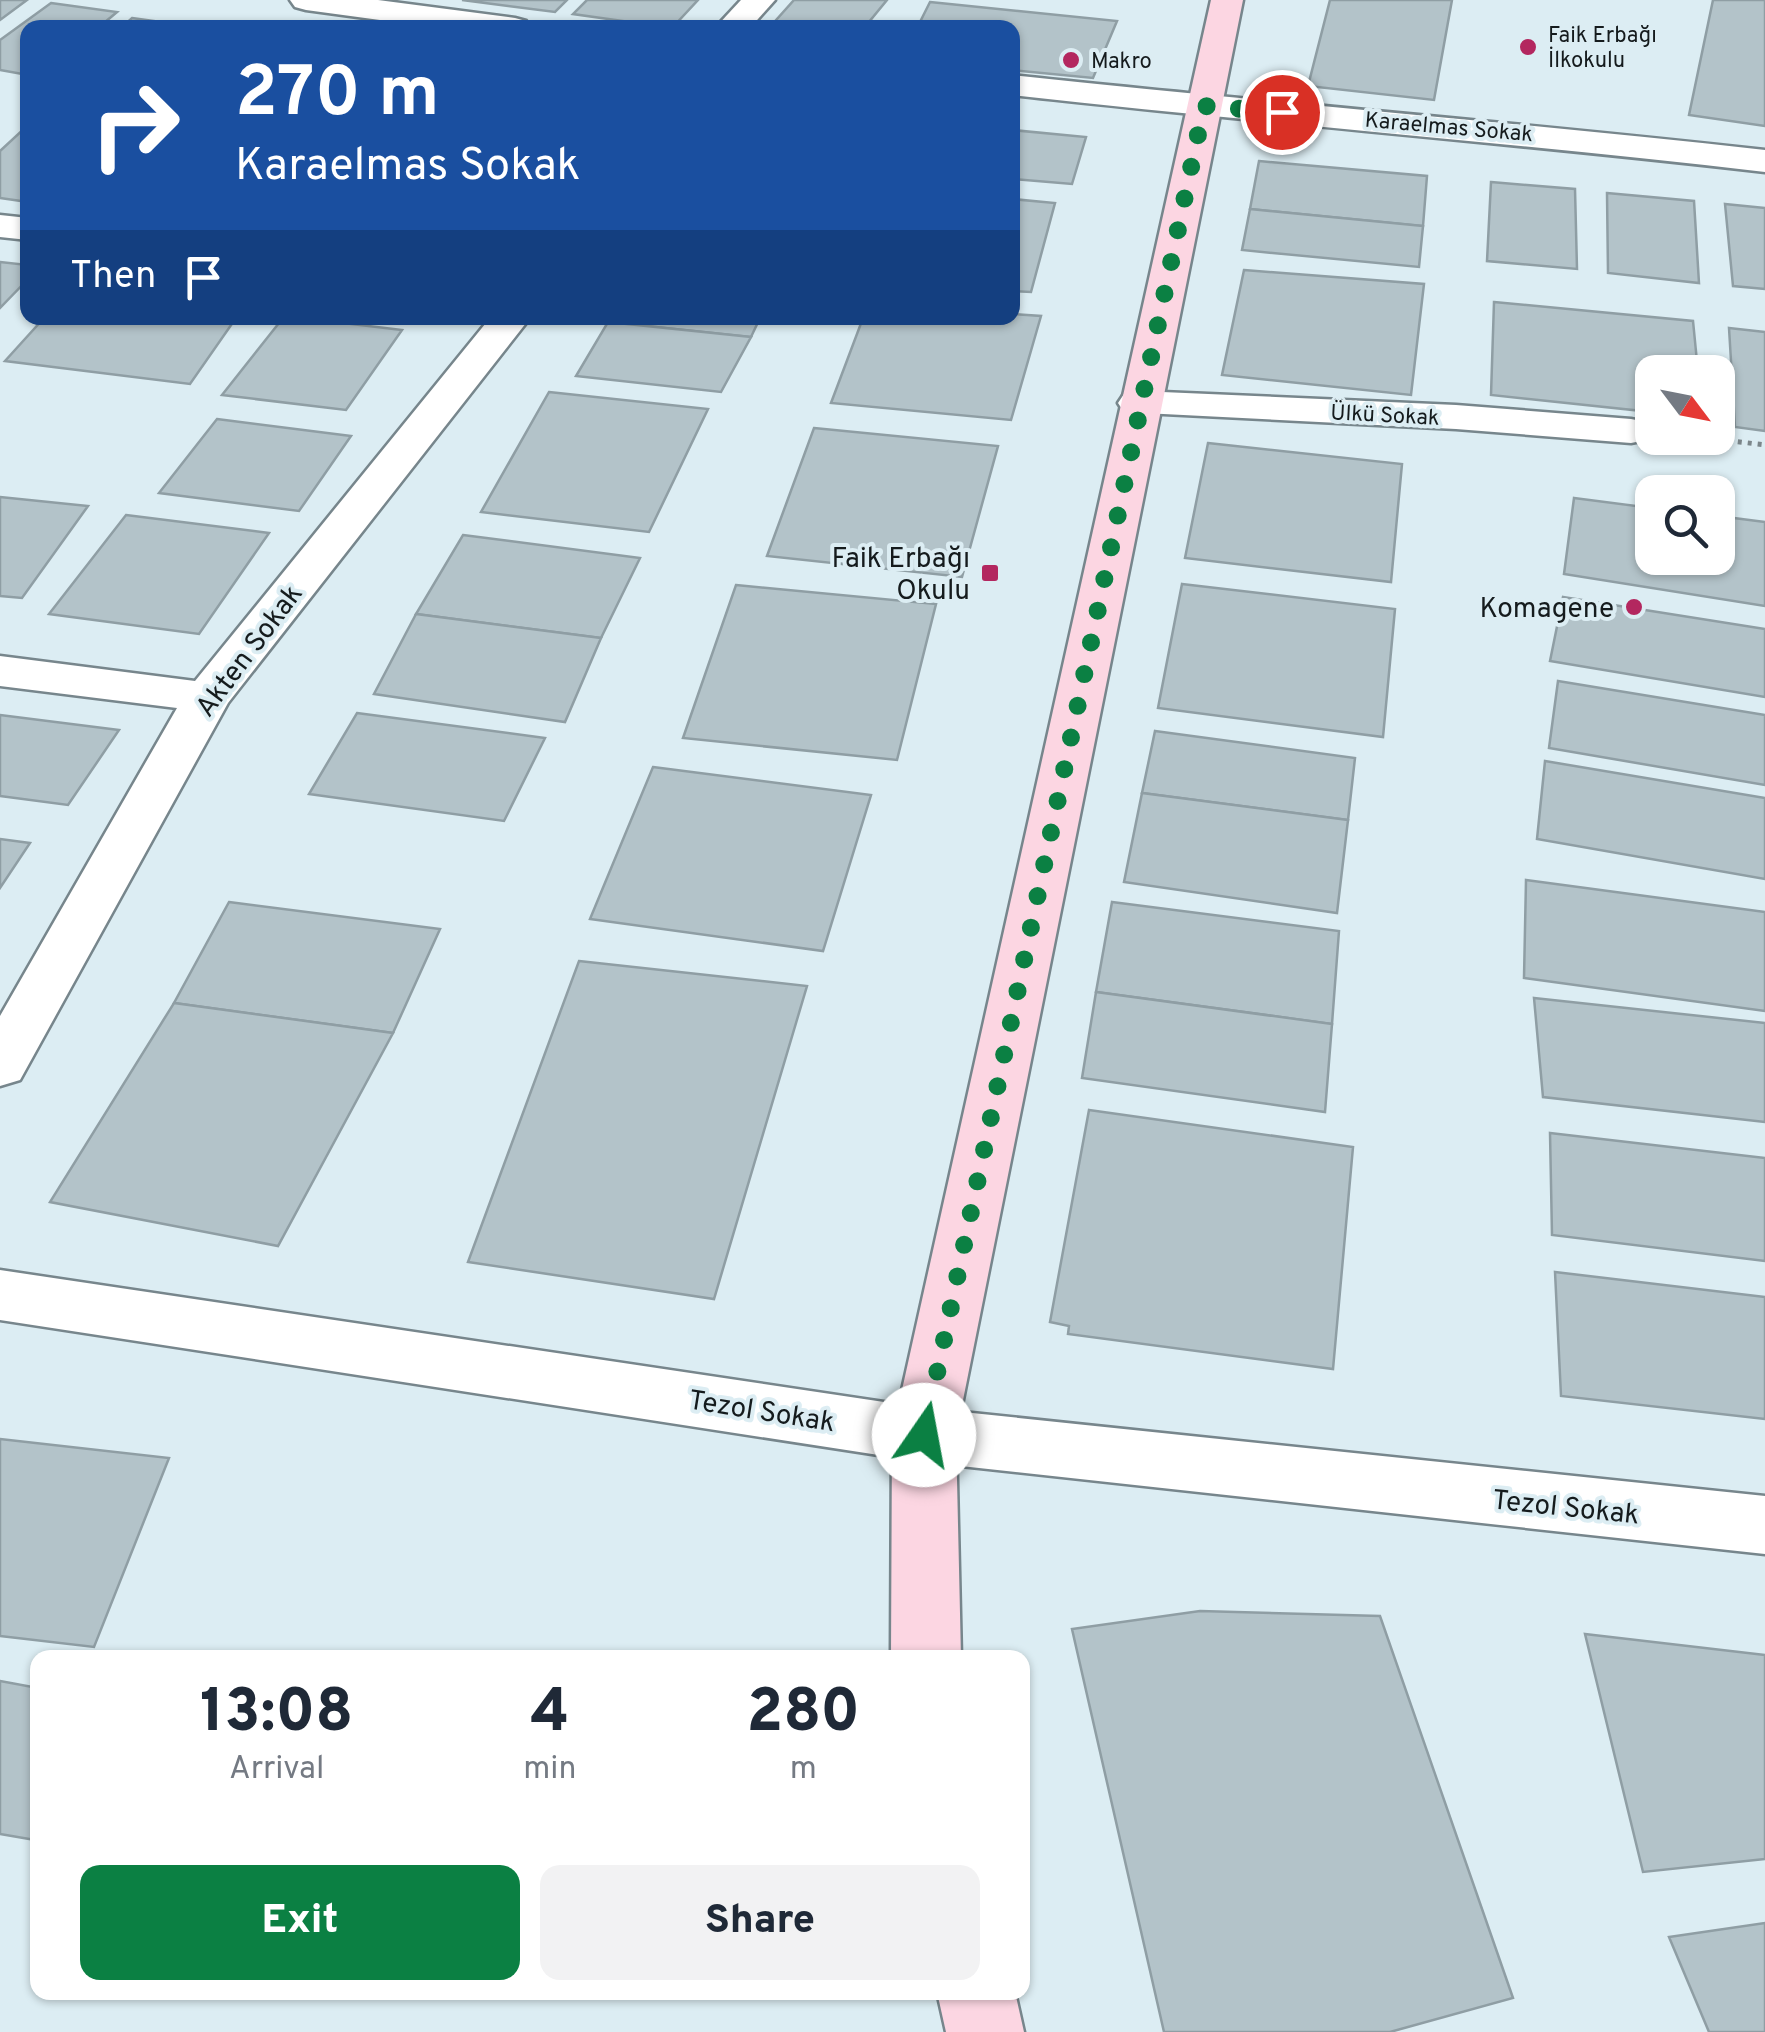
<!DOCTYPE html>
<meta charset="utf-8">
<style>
:root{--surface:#fff;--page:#f2f2f3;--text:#1f2937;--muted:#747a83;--accent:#0b8043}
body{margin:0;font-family:Overpass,sans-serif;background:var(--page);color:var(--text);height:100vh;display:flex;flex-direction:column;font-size:38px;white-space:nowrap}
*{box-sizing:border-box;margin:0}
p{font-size:32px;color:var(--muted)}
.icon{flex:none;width:55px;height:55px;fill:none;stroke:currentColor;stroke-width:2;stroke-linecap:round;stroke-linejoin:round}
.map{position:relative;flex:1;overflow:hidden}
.panel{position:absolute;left:30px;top:1650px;width:1000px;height:350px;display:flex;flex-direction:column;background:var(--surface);border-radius:20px;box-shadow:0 2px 8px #0004}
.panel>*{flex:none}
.hud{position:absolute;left:20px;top:20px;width:1000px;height:305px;border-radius:20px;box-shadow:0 2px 8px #0004;background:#1a4fa0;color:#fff;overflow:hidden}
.needle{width:65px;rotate:122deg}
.buttons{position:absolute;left:1635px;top:355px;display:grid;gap:20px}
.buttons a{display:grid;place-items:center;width:100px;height:100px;border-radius:20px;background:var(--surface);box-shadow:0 2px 8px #0004;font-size:50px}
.pin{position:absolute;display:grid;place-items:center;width:85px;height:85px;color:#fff;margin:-42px;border:5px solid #fff;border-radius:50%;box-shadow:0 2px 10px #0007}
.me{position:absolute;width:110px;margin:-55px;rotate:12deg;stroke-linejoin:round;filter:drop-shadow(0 0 8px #0008)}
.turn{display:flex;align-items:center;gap:35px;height:210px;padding:0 50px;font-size:45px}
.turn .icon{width:130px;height:130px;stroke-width:2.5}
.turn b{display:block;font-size:70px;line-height:85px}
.then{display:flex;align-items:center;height:95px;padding:0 50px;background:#0003;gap:20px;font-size:38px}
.eta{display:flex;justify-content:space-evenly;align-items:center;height:170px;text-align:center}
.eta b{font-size:60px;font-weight:800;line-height:70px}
.primary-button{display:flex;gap:20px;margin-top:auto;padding:20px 50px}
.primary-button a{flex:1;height:115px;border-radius:20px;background:var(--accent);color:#fff;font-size:40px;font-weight:800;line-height:115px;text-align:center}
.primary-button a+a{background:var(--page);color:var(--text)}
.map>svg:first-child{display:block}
.building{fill:#b3c3c9;stroke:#8f9ea4;stroke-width:2.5}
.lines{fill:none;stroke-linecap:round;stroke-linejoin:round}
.street-casing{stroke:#77868c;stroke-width:5}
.secondary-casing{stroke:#77868c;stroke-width:5}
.path{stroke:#7c878b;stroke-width:5;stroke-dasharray:4 6;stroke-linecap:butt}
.street{fill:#fff;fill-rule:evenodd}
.secondary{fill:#fcd6e2;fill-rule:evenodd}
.route{stroke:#0b8043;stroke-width:18;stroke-dasharray:0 32.4}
.poi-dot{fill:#b3275f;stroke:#dcedf3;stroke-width:4}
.labels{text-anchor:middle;stroke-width:8;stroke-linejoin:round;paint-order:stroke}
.far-poi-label{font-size:22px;fill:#151b1d;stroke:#dcedf3;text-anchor:start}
.far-street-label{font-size:22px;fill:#151b1d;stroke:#dcedf3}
.poi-label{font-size:28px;fill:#151b1d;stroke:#dcedf3;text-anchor:end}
.street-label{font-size:28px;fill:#151b1d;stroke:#dcedf3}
</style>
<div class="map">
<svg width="1765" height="2032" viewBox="0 0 1765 2032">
<rect width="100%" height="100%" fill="#dcedf3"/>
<g class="building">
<path d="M0 0H27L0 20Z"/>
<path d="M462 0H567L555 12Z"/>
<path d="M587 0H698L672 28 573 14Z"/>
<path d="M794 0H887L864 28H769Z"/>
<path d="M1330 0H1452L1434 100 1308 86Z"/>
<path d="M1713 0H1765V126L1689 115Z"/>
<path d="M930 2 1117 21 1093 78 1012 70V28H917Z"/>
<path d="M51 3 117 12 98 28H28V75L0 70V40Z"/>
<path d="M132 18 204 28H121Z"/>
<path d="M28 125V202L0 198V151Z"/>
<path d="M1012 130 1086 137 1072 184 1012 179Z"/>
<path d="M1259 161 1427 176 1423 226 1250 209Z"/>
<path d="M1491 182 1575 189 1577 269 1487 261Z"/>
<path d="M1607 193 1694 201 1699 283 1608 273Z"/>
<path d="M1012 199 1055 203 1031 292 1012 291Z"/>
<path d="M1725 204 1765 208V289L1733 286Z"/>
<path d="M1250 209 1423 226 1419 267 1242 250Z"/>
<path d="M0 262 28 265V279L0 308Z"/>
<path d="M1244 270 1424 284 1411 395 1222 375Z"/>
<path d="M1494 302 1693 321 1698 372H1652V412L1491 395Z"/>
<path d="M1012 314 1041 316 1011 420 831 403 863 318H1012Z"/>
<path d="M44 318H236L190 384 5 361Z"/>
<path d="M283 318H301L402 330 346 410 222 395Z"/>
<path d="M610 318H760L751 337 608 322Z"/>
<path d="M608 322 751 337 721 392 576 376Z"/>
<path d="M1729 328 1765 332V431L1735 427Z"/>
<path d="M549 392 708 409 649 532 481 512Z"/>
<path d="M217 419 351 436 299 511 159 493Z"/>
<path d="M814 428 998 446 962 577 767 556Z"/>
<path d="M1208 443 1402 464 1391 582 1185 558Z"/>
<path d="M0 497 88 506 22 598 0 596Z"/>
<path d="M1574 498 1652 508V558H1718V516L1765 522V606L1564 574Z"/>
<path d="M126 515 269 533 199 634 49 614Z"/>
<path d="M463 535 640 558 601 638 416 614Z"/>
<path d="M1182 584 1395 609 1383 737 1158 708Z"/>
<path d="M736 585 936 604 897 760 683 738Z"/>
<path d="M1563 597 1765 629V697L1550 661Z"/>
<path d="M416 614 601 638 565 722 374 694Z"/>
<path d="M1558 681 1765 715V785L1549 748Z"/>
<path d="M357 713 545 738 504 821 309 794Z"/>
<path d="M0 715 119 730 68 805 0 796Z"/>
<path d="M1155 731 1355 758 1348 820 1142 793Z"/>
<path d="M1545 761 1765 798V879L1537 839Z"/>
<path d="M653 767 871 795 823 951 590 919Z"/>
<path d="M1142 793 1348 820 1337 913 1124 882Z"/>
<path d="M0 839 30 843 0 888Z"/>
<path d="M1526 880 1765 912V1011L1524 978Z"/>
<path d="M229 902 440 929 393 1033 174 1003Z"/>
<path d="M1112 902 1339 931 1332 1024 1096 992Z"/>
<path d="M579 961 807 986 714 1299 468 1262Z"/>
<path d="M1096 992 1332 1024 1325 1112 1082 1078Z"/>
<path d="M1534 998 1765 1023V1122L1543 1097Z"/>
<path d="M174 1003 393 1033 278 1246 50 1202Z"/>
<path d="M1089 1110 1353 1147 1333 1369 1068 1334 1069 1326 1050 1322Z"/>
<path d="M1550 1133 1765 1158V1261L1552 1235Z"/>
<path d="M1555 1272 1765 1297V1419L1561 1396Z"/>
<path d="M0 1439 169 1458 94 1647 0 1636Z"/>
<path d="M1200 1611 1380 1616 1513 1998 1390 2032H1164L1072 1629Z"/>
<path d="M1585 1634 1765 1655V1859L1643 1872Z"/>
<path d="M0 1681 38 1688 35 1840 0 1834Z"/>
<path d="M1765 1923V2032H1709L1669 1937Z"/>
</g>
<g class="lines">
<defs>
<g id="street">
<path d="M290 0H378L515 18 526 21 531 28H439L306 10 295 7Z"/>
<path d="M741 0H775L750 28H715Z"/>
<path d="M1012 75C1263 102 1514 122 1765 150V172C1514 143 1263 123 1012 95Z"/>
<path d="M0 215 28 218V240L0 237Z"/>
<path d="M490 318H530L228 703 20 1080 0 1086V1016L177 708 0 686V656L195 681Z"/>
<path d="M1139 391 1456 405 1631 419 1646 422 1652 431 1646 440 1631 443 1456 429 1124 412 1118 403 1124 394Z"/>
<path d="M0 1270 924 1408 1765 1496V1554L924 1462 0 1320Z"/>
</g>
<g id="secondary">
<path d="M1211 0H1243L956 1435 961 1658H891L892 1435Z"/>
<path d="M937 1992H1015L1024 2032H946Z"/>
</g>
</defs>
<use href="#street" class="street-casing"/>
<use href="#secondary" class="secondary-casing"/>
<path class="path" d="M1708 438 1765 445"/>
<use href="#street" class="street"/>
<use href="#secondary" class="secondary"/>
</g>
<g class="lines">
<path class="route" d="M924 1435 1204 106 1282 112"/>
</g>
<g class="poi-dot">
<circle cx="1528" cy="47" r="10"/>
<circle cx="1071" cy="60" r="10"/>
<rect x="980" y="563" width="20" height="20" rx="5"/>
<circle cx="1634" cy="607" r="10"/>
</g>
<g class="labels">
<g class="far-poi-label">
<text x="1548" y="42">Faik Erbağı<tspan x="1548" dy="25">İlkokulu</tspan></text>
<text x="1091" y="68">Makro</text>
</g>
<g class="far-street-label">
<text transform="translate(1449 126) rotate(5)" y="8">Karaelmas Sokak</text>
<text transform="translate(1385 414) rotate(3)" y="8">Ülkü Sokak</text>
</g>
<g class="poi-label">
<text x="970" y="567">Faik Erbağı<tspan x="970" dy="32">Okulu</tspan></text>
<text x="1614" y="617">Komagene</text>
</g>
<g class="street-label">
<text transform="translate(248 650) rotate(-53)" y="10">Akten Sokak</text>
<text transform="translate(762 1410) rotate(9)" y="10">Tezol Sokak</text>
<text transform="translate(1566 1506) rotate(6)" y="10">Tezol Sokak</text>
</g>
</g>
</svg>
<div class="buttons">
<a><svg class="needle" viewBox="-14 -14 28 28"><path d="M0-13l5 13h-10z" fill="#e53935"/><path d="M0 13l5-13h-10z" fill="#747a83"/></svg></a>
<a><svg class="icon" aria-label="search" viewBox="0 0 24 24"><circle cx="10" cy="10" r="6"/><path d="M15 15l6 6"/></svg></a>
</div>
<div class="pin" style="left:1282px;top:112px;background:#d93025"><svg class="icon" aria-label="arrive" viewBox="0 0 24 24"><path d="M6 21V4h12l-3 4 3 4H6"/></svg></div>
<svg class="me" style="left:924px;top:1435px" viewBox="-20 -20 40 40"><circle r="19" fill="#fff"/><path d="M0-13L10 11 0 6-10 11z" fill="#0b8043"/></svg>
<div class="hud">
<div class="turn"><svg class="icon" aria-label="right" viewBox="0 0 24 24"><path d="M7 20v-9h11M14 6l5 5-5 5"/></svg><div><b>270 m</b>Karaelmas Sokak</div></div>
<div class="then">Then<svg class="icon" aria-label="arrive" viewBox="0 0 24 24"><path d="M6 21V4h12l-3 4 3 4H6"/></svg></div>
</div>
<section class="panel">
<div class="eta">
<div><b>13:08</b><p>Arrival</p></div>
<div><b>4</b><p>min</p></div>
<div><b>280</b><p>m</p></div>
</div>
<div class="primary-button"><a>Exit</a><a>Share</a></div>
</section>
</div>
